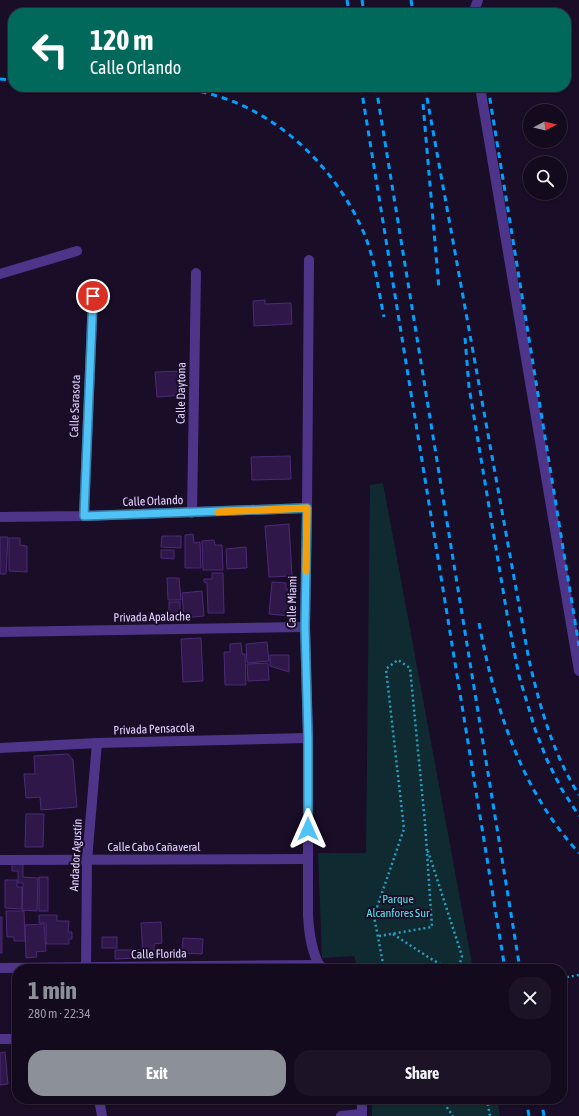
<!DOCTYPE html>
<meta charset="utf-8">
<style>
:root{--surface:#130a1d;--page:#1c1326;--text:#f1f3f6;--muted:#9d9aa4;--line:#322b3b;--accent:#8c9099}
body{margin:0;font-family:"Asap Condensed",sans-serif;background:var(--page);color:var(--text);height:100vh;display:flex;flex-direction:column;font-size:15px;white-space:nowrap}
*{box-sizing:border-box;margin:0}
p{font-size:13px;color:var(--muted)}
.icon{flex:none;width:22px;height:22px;fill:none;stroke:currentColor;stroke-width:2;stroke-linecap:round;stroke-linejoin:round}
.map{position:relative;flex:1;overflow:hidden}
.sheet{position:absolute;left:12px;top:964px;width:555px;height:140px;display:flex;flex-direction:column;background:var(--surface);border-radius:16px;box-shadow:0 1px 3px #0004,0 0 0 1px var(--line)}
.sheet>*{flex:none}
.hud{position:absolute;left:8px;top:8px;width:563px;height:84px;border-radius:16px;box-shadow:0 1px 3px #0004,0 0 0 1px var(--line);background:#00695c;color:#fff;overflow:hidden}
.needle{width:26px;rotate:83deg}
.tools{position:absolute;left:523px;top:104px;display:grid;gap:8px}
.tools a{display:grid;place-items:center;width:44px;height:44px;border-radius:50%;background:var(--surface);box-shadow:0 1px 3px #0004,0 0 0 1px var(--line);font-size:20px}
.pin{position:absolute;display:grid;place-items:center;width:34px;height:34px;color:#fff;margin:-17px;border:2px solid #fff;border-radius:50%;box-shadow:0 1px 4px #0007}
.me{position:absolute;width:44px;margin:-22px;rotate:0deg;stroke-linejoin:round;filter:drop-shadow(0 0 3px #0008)}
.turn{display:flex;align-items:center;gap:14px;height:84px;padding:0 16px;font-size:18px}
.turn .icon{width:52px;height:52px;stroke-width:2.5}
.turn b{display:block;font-size:28px;line-height:34px}
.round{display:grid;place-items:center;flex:none;width:42px;height:42px;border-radius:16px;background:var(--page)}
.head{display:flex;align-items:center;justify-content:space-between;height:68px;padding:0 16px}
h1{font-size:24px;font-weight:700;line-height:30px;color:var(--accent)}
.button{display:flex;gap:8px;margin-top:auto;padding:8px 16px}
.button a{flex:1;height:46px;border-radius:16px;background:var(--accent);color:#fff;font-size:16px;font-weight:700;line-height:46px;text-align:center}
.button a+a{background:var(--page);color:var(--text)}
.map>svg:first-child{display:block}
.green{fill:#102a31}
.building{fill:#2f1849;stroke:#4d2977}
.lines{fill:none;stroke-linecap:round;stroke-linejoin:round}
.path{stroke:#26a0c0;stroke-width:2.5;stroke-dasharray:2 3;stroke-linecap:butt}
.lane{stroke:#4f3589;stroke-width:10}
.street{stroke:#4f3589;stroke-width:10}
.rail{stroke:#00a0fe;stroke-width:3;stroke-dasharray:6 5;stroke-linecap:butt}
.route-casing{stroke:#337fa1;stroke-width:10}
.route{stroke:#4fc3f7;stroke-width:7}
.slow{stroke:#f59e0b;stroke-width:7}
.labels{text-anchor:middle;stroke-width:4;stroke-linejoin:round;paint-order:stroke}
.street-label{font-size:12px;fill:#e4d3ff;stroke:#190d27}
.park-label{font-size:12px;fill:#56e5e8;stroke:#190d27}
</style>
<div class="map">
<svg width="579" height="1116" viewBox="0 0 579 1116">
<rect width="100%" height="100%" fill="#190d27"/>
<g class="green">
<path d="M383 483 473 969H358L354 956 322 958 318 853H366L370 485Z"/>
<path d="M372 1099H497L500 1116H372Z"/>
</g>
<g class="building">
<path d="M265 300V304L291 303 292 324 254 326 253 301Z"/>
<path d="M183 371 184 395 157 397 155 372Z"/>
<path d="M290 456 291 479 252 480 251 457Z"/>
<path d="M289 524 292 576 269 577 265 526Z"/>
<path d="M193 534 194 543 200 542 201 568H185V535Z"/>
<path d="M162 536H181V548L161 547Z"/>
<path d="M0 537H8L6 574H0Z"/>
<path d="M9 538H20V545L27 546V572L9 571Z"/>
<path d="M214 540 215 545H222L223 570H203L202 541Z"/>
<path d="M246 547 247 568 227 569 226 549Z"/>
<path d="M161 550H174V559L161 558Z"/>
<path d="M212 573H223L224 613H208L207 583 204 582V579H212Z"/>
<path d="M167 578H179L181 600H168Z"/>
<path d="M272 582 286 583V589L292 590 290 616 269 614Z"/>
<path d="M202 591 204 616 184 618 182 593Z"/>
<rect x="169" y="602" width="11" height="15"/>
<path d="M201 638 203 681 183 682 181 639Z"/>
<path d="M267 642 269 661 247 663 246 644Z"/>
<path d="M241 643 242 654H245L246 685H225L224 652H230V644Z"/>
<path d="M270 655H289V672L270 666Z"/>
<path d="M268 663 269 680 248 681 247 664Z"/>
<path d="M68 754 73 760 77 807 41 810 40 797 26 798 24 774H35L34 756Z"/>
<path d="M26 814H44L43 847H25Z"/>
<path d="M12 864H23V877L38 878 37 911 22 910 23 883H18V871H12Z"/>
<rect x="39" y="877" width="9" height="34"/>
<path d="M5 880H17V887H22V909L5 908Z"/>
<path d="M6 911H24L25 941H14V937H7Z"/>
<path d="M39 915H57V921H69L68 932H72V939H69V944H46V923H39Z"/>
<rect x="0" y="917" width="2" height="36"/>
<path d="M161 922 162 943 154 944V955L143 956 141 923Z"/>
<path d="M44 924 46 951 36 952 37 957 26 958 25 925Z"/>
<rect x="102" y="937" width="15" height="11"/>
<path d="M183 938 203 939 202 954 182 953Z"/>
<path d="M115 950H140V958L115 959Z"/>
<path d="M5 1052 8 1084 0 1085V1053Z"/>
</g>
<g class="lines">
<g class="path">
<path d="M393 934 428 957 447 968 459 966 462 956 428 851"/>
<path d="M379 936 432 927 425 823 410 668 398 660 386 669 404 829 374 916 384 969"/>
<path d="M562 978 579 975"/>
<path d="M441 1099 453 1116"/>
<path d="M487 1099 490 1116"/>
</g>
<g class="lane">
<path d="M473 13 478 0"/>
<path d="M480 87 579 671"/>
<path d="M0 274 77 251"/>
</g>
<g class="street">
<path d="M309 260 307 508 305 627 308 738V915C309 933 311 949 319 965"/>
<path d="M192 513 196 273"/>
<path d="M84 516 93 296"/>
<path d="M0 517 84 516 307 508"/>
<path d="M0 632 305 627"/>
<path d="M0 748 97 743 308 738"/>
<path d="M0 860 308 859"/>
<path d="M0 968 319 965 325 969"/>
<path d="M86 969 87 860 97 743"/>
<path d="M0 1039H17"/>
<path d="M99 1099 102 1116"/>
<path d="M362 1099V1116"/>
<path d="M341 1116 362 1114"/>
</g>
<g class="rail">
<path d="M347 0 349 13"/>
<path d="M362 0 364 13"/>
<path d="M411 0 413 13"/>
<path d="M0 79 13 80"/>
<path d="M179 87C206 92 233 99 257 113 303 138 342 183 363 231 375 258 378 289 384 317"/>
<path d="M361 87 505 969"/>
<path d="M376 87 520 969"/>
<path d="M425 87 529 660C540 707 553 754 579 795"/>
<path d="M488 87 579 646"/>
<path d="M423 104 439 289"/>
<path d="M465 338 469 387 507 614 519 676 535 729 547 760 561 788 579 816"/>
<path d="M479 623C495 707 520 789 579 853"/>
<path d="M526 1099 529 1116"/>
<path d="M541 1099 544 1116"/>
</g>
</g>
<g class="lines">
<defs>
<path id="route" d="M93 296 84 516 307 508 305 627 308 738V829"/>
</defs>
<use href="#route" class="route-casing"/>
<use href="#route" class="route"/>
<path class="slow" d="M218 512 307 508 306 571"/>
</g>
<g class="labels">
<g class="street-label">
<text transform="translate(181 393) rotate(-89)" y="4">Calle Daytona</text>
<text transform="translate(75 406) rotate(-88)" y="4">Calle Sarasota</text>
<text transform="translate(153 501) rotate(-2)" y="4">Calle Orlando</text>
<text transform="translate(292 602) rotate(-89)" y="4">Calle Miami</text>
<text transform="translate(152 617) rotate(-1)" y="4">Privada Apalache</text>
<text transform="translate(154 729) rotate(-2)" y="4">Privada Pensacola</text>
<text x="154" y="851">Calle Cabo Cañaveral</text>
<text transform="translate(76 855) rotate(-87)" y="4">Andador Agustín</text>
<text transform="translate(159 954) rotate(-1)" y="4">Calle Florida</text>
</g>
<g class="park-label">
<text x="398" y="903">Parque<tspan x="398" dy="14">Alcanfores Sur</tspan></text>
</g>
</g>
</svg>
<div class="tools">
<a><svg class="needle" viewBox="-14 -14 28 28"><path d="M0-13l5 13h-10z" fill="#e53935"/><path d="M0 13l5-13h-10z" fill="#9d9aa4"/></svg></a>
<a><svg class="icon" aria-label="search" viewBox="0 0 24 24"><circle cx="10" cy="10" r="6"/><path d="M15 15l6 6"/></svg></a>
</div>
<div class="pin" style="left:93px;top:296px;background:#d93025"><svg class="icon" aria-label="arrive" viewBox="0 0 24 24"><path d="M6 21V4h12l-3 4 3 4H6"/></svg></div>
<svg class="me" style="left:308px;top:829px" viewBox="-20 -20 40 40"><path d="M0-17L14 15 0 8-14 15z" fill="#4fc3f7" stroke="#fff" stroke-width="4"/></svg>
<div class="hud">
<div class="turn"><svg class="icon" aria-label="left" viewBox="0 0 24 24"><path d="M17 20v-9H6M10 6l-5 5 5 5"/></svg><div><b>120 m</b>Calle Orlando</div></div>
</div>
<section class="sheet">
<div class="head"><div><h1>1 min</h1><p>280 m · 22:34</p></div><a class="round"><svg class="icon" aria-label="close" viewBox="0 0 24 24"><path d="M6 6l12 12M18 6L6 18"/></svg></a></div>
<div class="button"><a>Exit</a><a>Share</a></div>
</section>
</div>
